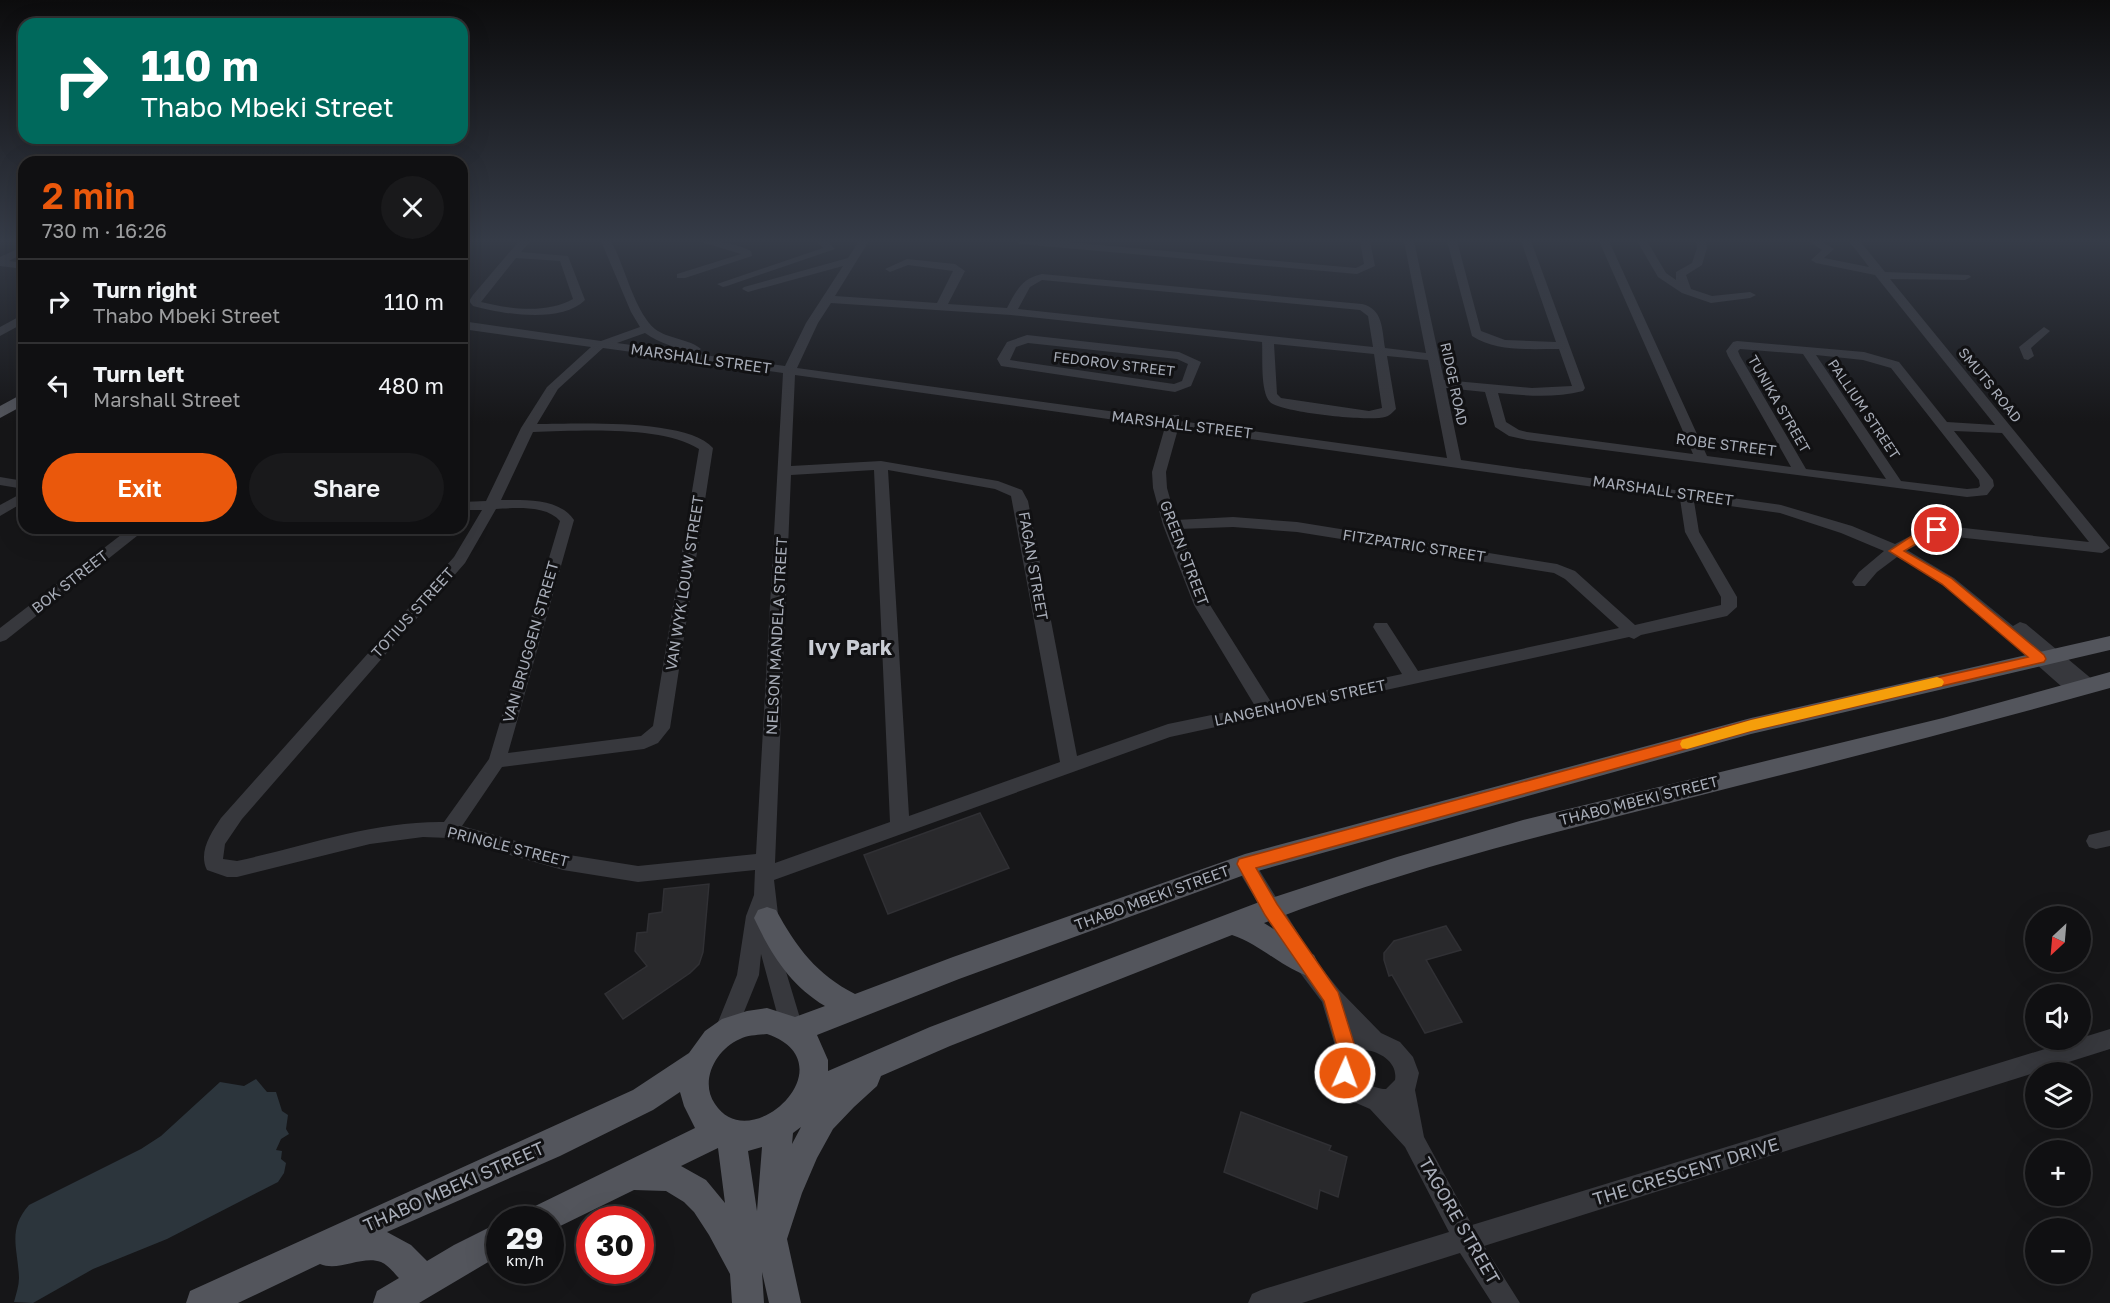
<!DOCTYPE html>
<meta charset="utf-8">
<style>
:root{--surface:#101012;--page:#19191b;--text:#f1f3f6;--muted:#9c9d9f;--line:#303032;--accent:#ea580c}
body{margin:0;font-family:"Golos Text",sans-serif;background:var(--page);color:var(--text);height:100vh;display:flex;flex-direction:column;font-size:22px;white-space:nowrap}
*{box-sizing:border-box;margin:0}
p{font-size:20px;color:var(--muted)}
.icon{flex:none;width:33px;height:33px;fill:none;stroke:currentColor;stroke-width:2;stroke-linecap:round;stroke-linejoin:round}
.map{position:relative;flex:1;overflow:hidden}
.drawer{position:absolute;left:18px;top:156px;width:450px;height:378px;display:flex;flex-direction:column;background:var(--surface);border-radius:18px;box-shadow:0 6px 24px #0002,0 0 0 2px var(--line)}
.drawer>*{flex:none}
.guide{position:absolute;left:18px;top:18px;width:450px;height:126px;border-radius:18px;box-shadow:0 6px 24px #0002,0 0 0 2px var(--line);background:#00695c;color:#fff;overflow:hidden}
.needle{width:39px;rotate:206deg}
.fabs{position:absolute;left:2025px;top:906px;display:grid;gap:12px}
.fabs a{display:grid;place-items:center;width:66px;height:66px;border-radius:50%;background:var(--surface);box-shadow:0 6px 24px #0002,0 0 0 2px var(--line);font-size:30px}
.speed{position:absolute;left:486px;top:1206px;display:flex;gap:12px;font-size:30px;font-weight:700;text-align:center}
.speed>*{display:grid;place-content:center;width:78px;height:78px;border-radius:50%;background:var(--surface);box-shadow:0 6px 24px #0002,0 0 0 2px var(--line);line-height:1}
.speed small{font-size:15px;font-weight:400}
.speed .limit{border:9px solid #d22;background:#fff;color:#111}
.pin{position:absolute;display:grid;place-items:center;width:51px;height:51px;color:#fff;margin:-26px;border:3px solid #fff;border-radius:50%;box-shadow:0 2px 6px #0007}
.me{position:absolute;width:66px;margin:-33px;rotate:2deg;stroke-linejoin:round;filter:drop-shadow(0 0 4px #0008)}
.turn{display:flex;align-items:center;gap:21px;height:126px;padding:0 24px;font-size:27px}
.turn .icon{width:78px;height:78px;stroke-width:2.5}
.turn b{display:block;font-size:42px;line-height:51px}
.round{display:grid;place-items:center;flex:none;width:63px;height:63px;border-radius:32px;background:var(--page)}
.overview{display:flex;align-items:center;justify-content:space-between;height:102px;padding:0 24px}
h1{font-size:36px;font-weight:600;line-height:45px;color:var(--accent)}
.button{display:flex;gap:12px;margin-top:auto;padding:12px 24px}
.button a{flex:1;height:69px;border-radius:36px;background:var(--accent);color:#fff;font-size:24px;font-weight:600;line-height:69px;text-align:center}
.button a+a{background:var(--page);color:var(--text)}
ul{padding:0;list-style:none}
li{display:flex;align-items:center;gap:18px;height:84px;padding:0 24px;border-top:2px solid var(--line)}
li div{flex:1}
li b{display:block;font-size:22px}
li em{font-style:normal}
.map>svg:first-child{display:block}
.water{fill:#2c353c}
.building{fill:#29292c;stroke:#303034;stroke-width:1.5}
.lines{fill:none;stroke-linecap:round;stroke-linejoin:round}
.minor{fill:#37383d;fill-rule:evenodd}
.major{fill:#53555c;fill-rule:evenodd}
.route{fill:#ea580c;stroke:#983908;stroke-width:1.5}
.slow{fill:#f59e0b}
.labels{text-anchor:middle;stroke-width:6;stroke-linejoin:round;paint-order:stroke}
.far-street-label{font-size:14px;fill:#a8adb8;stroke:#111113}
.street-label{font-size:15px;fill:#a8adb8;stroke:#111113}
.near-street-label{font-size:18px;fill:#a8adb8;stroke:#111113}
.district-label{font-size:21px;font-weight:bold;fill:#c9ccd4;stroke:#111113}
</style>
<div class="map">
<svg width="2110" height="1303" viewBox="0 0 2110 1303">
<rect width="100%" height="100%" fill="#161618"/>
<path class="water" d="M256 1079 267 1092H276L282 1111 288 1115 286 1129 289 1134 281 1139 276 1150 282 1151 281 1159 286 1163 284 1173 278 1182 167 1239 93 1269 33 1303 14 1302C16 1294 19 1286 19 1278 18 1248 7 1230 29 1205L141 1149 161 1136 220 1082 244 1086Z"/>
<g class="building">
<path d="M980 813 1009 868 888 914 864 855Z"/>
<path d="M709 884 703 952 699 964 690 973 623 1019 605 994 647 966 635 951 637 933 647 932 649 914 662 912 664 889Z"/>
<path d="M1446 926 1461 950 1426 960 1462 1022 1425 1033 1392 975 1389 976 1384 960V953L1394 941Z"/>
<path d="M1241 1112 1331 1146 1329 1150 1347 1157 1338 1197 1320 1190 1317 1209 1224 1172Z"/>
</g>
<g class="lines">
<g class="minor">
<path d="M519 241H530L521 252 568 256 585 300C561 324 502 314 473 306L469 301 473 295ZM516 258 560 261 573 299C547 314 509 309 481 302Z"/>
<path d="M601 241H611C625 266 634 311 655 329 668 339 690 339 701 349L695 353C678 348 660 344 645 333L617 343 785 366 806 323 843 266 748 292 742 289 744 287 848 258 859 241H869L835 296 937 303 953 271 908 265 890 272 885 269 907 259 955 264 965 271 948 304 1007 308C1016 291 1022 278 1042 274L1362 304C1383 309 1382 329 1385 348L1426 353 1404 241H1414L1444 380 1532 388 1572 386 1559 349C1530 349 1497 352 1472 336L1447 241H1457L1481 331 1505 340 1556 342 1521 241H1531L1585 388 1583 391C1555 398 1527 396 1498 393L1506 422 1519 430 1527 432 1693 454 1599 241H1609L1707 456 1791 467 1728 356 1726 351 1733 342 1737 341 1864 352 1899 362 1947 422 1995 425 1875 275 1816 263 1811 260 1822 250 1808 241H1821L1834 249 1824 258 1869 267 1849 241H1860L1885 272 1969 275 1971 277 1965 280 1890 279 2110 548 2102 553 1938 535 1907 550 1954 578 2013 626 2020 622 2026 624 2099 685 2097 689 2091 691 2083 687 2081 693 2075 695 2069 693C2014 646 1962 591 1897 557L1877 572 1865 586H1855L1852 582 1859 572 1884 551 1841 533 1780 513 1694 501 1699 532 1737 597V607L1727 616 1641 635 1634 639 1629 637 1170 737 774 880 784 965 803 1028 800 1035 792 1038 784 1035 781 1028 761 954 759 975 733 1039 725 1042 717 1039 714 1032 737 975 746 916 754 895 755 870 638 882 563 870 449 838 423 837 370 844 237 877H227L207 870C198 852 211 833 221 818L454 557 482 510H462V502L486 501 521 428 547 387 591 347 462 329V321L601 341 640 327 631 312ZM1042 280 1360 310 1368 316 1373 347 1018 309 1030 287ZM831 303 1011 315 1262 342C1263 357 1260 391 1270 402 1279 412 1370 422 1385 417 1389 416 1392 413 1396 409L1387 356 1428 360 1447 458 1180 421 1179 415H1169L1167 419 797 368 818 323ZM1274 344 1374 354 1382 408 1369 411 1281 398 1277 394ZM603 348 783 373 756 854 638 866 563 854 462 826 502 767 644 749 658 743 670 728 713 448C687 418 576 424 537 424L558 389ZM1740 349 1803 354 1886 479 1806 469 1740 356 1738 351ZM1816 355 1863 360 1891 368 1979 480 1980 486 1978 488 1967 489 1901 481ZM795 375 1165 427 1152 472 1153 488 1163 525 1194 605 1255 706 1168 724 1077 756 1028 501 1022 490 998 481 881 461 791 466ZM1446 388 1485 392 1495 427 1509 436 1527 440 1967 497 1987 495 1994 486 1993 480 1954 431 2002 433 2089 542 1937 525 1924 529 1895 544 1852 526 1781 505 1461 460ZM1178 429 1680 499 1685 532 1721 597V605L1635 625 1575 571 1557 564 1297 522 1233 517 1176 520 1167 488 1166 472ZM533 432C579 431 660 425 699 449L653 726 641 736 508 753 574 520C559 498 526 500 501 500ZM874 470 890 822 775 863 791 475ZM888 470 995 489 1011 496 1060 762 909 816ZM496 509C515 508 546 505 560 521L489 759 444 822C373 821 306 846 237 861L223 859 225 844 242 819 465 563ZM1233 527 1297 532 1554 573 1565 579 1619 628 1418 671 1387 623H1375L1373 627 1402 674 1271 702 1210 605 1179 529Z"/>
<path d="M698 241C716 241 734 242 751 251L752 256 685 278H677V274L741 254Z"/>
<path d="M817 241H828L835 249 727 286 723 287 717 284 823 248Z"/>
<path d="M1015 241H1056L1356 268 1364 264 1360 241H1370L1375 266 1357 274 1020 244Z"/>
<path d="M1637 241H1647L1666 273 1676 280V272L1692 263 1697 248 1696 241H1706L1707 248 1702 265 1686 275 1691 289 1712 296 1750 292 1756 295 1750 298 1711 303 1682 293 1658 277Z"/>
<path d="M24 246V253L9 261 24 263V269L0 266V257Z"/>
<path d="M24 314V323L0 336V327Z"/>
<path d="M2044 327 2050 331 2031 348 2034 356 2028 360 2024 359 2019 347Z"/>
<path d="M1027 335 1179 352 1201 362 1191 386 1175 392 1001 366 997 359 1007 342ZM1028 343 1177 359 1188 364 1182 381 1174 384 1010 360 1016 347Z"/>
<path d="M0 477 24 481V489L0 485Z"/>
<path d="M24 492V502L0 516V505Z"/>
<path d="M130 528H147L6 640 0 642V628Z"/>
<path d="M2110 830V846L2096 849 2089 847 2086 841 2089 835Z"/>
<path d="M1245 856 1252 858 1312 956 1340 991 1381 1033 1400 1042 1413 1057 1419 1073 1415 1090 1424 1137 1472 1225 2110 1029V1049L1484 1246 1520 1303H1492L1460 1253 1302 1303H1248L1252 1294 1261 1290 1449 1232 1405 1147 1370 1109 1354 1102 1343 1091 1333 1071 1332 1058 1336 1049 1322 1002 1298 970 1238 870 1235 864 1238 858ZM1366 1050C1381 1052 1398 1063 1395 1080L1386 1089C1365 1089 1339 1063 1366 1050Z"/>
</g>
<g class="major">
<path d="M24 393V405L0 418V406Z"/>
<path d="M2110 636V650L1751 734 1247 874 959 979 817 1035 828 1060V1071L930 1027 1262 901 1397 857 1523 820 1943 718 2110 672V688C1970 727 1830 763 1690 798 1547 834 1401 870 1264 923L1314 955 1318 963 1314 971 1305 975C1279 965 1259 944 1232 935L950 1046 881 1076 877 1086 854 1107 833 1129 817 1158 802 1193 787 1239 801 1303H769L762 1272 764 1303H732L730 1274 709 1235 694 1212 684 1202 666 1191 634 1190 550 1231V1220H524L529 1209 695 1128 684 1106 680 1092 653 1110 560 1156 387 1232 411 1245 427 1261 454 1245 500 1222V1255L419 1303H373L377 1291 399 1278C394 1273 388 1265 381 1262 362 1255 339 1272 320 1264L238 1303H186L190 1291 633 1090 689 1053 705 1031 722 1019 747 1011 767 1008 795 1017 825 1006C790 985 771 954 754 918L758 910 767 907 776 910C796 947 817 975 855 994L953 957 1245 854 1751 718ZM767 1034C851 1063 750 1159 715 1104 699 1081 716 1049 740 1039 748 1035 758 1035 767 1034ZM801 1127 792 1144 793 1133ZM762 1147 757 1211 748 1151ZM718 1148 725 1203 706 1180 681 1166Z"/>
</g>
</g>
<linearGradient id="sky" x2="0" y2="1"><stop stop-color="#0c0c0d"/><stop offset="0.57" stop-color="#363c48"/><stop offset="1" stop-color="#363c48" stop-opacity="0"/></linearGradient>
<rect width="2110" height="423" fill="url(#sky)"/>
<path class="route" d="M1937 526 1941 527V533L1929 536 1904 551 1951 578 2044 655 2046 659 2044 662 1751 731 1256 868 1277 904 1338 992 1356 1050 1352 1061 1354 1073 1351 1080 1345 1082 1338 1080 1334 1061 1338 1050 1324 1001 1265 915 1237 864 1239 859 1751 720 2028 657 1942 584 1889 551 1921 530Z"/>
<path class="slow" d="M1937 677 1942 679 1944 682 1942 686 1751 731 1687 749 1682 748 1680 744 1682 740 1751 720Z"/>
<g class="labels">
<g class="far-street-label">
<text transform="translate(1114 364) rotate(7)" y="5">FEDOROV STREET</text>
<text transform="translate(1454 384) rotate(78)" y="5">RIDGE ROAD</text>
<text transform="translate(1990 385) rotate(51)" y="5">SMUTS ROAD</text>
<text transform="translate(1779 404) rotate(60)" y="5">TUNIKA STREET</text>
<text transform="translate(1864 409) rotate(56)" y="5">PALLIUM STREET</text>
</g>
<g class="street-label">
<text transform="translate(701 359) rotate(8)" y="5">MARSHALL STREET</text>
<text transform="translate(1182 425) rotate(7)" y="5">MARSHALL STREET</text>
<text transform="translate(1726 445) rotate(7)" y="5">ROBE STREET</text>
<text transform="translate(1663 491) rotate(8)" y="5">MARSHALL STREET</text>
<text transform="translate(1414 546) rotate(9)" y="5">FITZPATRIC STREET</text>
<text transform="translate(1184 553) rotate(69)" y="5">GREEN STREET</text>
<text transform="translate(1033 566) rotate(80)" y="5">FAGAN STREET</text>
<text transform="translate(70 582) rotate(-38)" y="5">BOK STREET</text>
<text transform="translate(685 583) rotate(-81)" y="5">VAN WYK LOUW STREET</text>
<text transform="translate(413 613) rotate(-48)" y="5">TOTIUS STREET</text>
<text transform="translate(777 636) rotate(-87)" y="5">NELSON MANDELA STREET</text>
<text transform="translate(531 642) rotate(-74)" y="5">VAN BRUGGEN STREET</text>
<text transform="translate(1300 703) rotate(-12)" y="5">LANGENHOVEN STREET</text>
<text transform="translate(1639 801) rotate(-14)" y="5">THABO MBEKI STREET</text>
<text transform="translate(508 847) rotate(14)" y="5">PRINGLE STREET</text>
<text transform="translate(1152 898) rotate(-20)" y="5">THABO MBEKI STREET</text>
</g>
<g class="near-street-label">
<text transform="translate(1686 1172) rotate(-17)" y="6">THE CRESCENT DRIVE</text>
<text transform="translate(454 1187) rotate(-24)" y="6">THABO MBEKI STREET</text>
<text transform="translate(1459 1221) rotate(60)" y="6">TAGORE STREET</text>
</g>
<g class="district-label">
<text x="850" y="655">Ivy Park</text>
</g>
</g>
</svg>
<div class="fabs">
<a><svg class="needle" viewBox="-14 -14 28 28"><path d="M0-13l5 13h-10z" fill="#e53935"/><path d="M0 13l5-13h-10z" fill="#9c9d9f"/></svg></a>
<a><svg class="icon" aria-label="sound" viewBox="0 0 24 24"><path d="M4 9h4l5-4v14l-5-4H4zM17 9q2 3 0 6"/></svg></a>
<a><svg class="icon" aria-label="layers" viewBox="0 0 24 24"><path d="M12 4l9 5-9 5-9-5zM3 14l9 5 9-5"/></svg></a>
<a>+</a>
<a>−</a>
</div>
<div class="speed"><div>29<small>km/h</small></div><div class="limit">30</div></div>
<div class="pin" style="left:1937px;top:530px;background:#d93025"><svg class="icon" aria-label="arrive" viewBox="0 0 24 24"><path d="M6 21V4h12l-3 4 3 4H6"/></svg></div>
<svg class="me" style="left:1345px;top:1073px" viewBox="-20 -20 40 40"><circle r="17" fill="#ea580c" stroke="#fff" stroke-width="3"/><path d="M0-11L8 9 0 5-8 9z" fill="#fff"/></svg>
<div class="guide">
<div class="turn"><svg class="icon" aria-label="right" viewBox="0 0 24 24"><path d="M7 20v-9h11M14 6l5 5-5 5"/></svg><div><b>110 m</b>Thabo Mbeki Street</div></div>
</div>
<section class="drawer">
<div class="overview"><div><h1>2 min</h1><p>730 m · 16:26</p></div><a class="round"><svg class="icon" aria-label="close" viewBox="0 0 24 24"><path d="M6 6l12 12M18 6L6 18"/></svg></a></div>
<ul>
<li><svg class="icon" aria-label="right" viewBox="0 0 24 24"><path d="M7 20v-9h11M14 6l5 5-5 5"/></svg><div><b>Turn right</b><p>Thabo Mbeki Street</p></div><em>110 m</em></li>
<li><svg class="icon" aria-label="left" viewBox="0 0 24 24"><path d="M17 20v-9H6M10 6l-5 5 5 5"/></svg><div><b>Turn left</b><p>Marshall Street</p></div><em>480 m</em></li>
</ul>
<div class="button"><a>Exit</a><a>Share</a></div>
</section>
</div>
